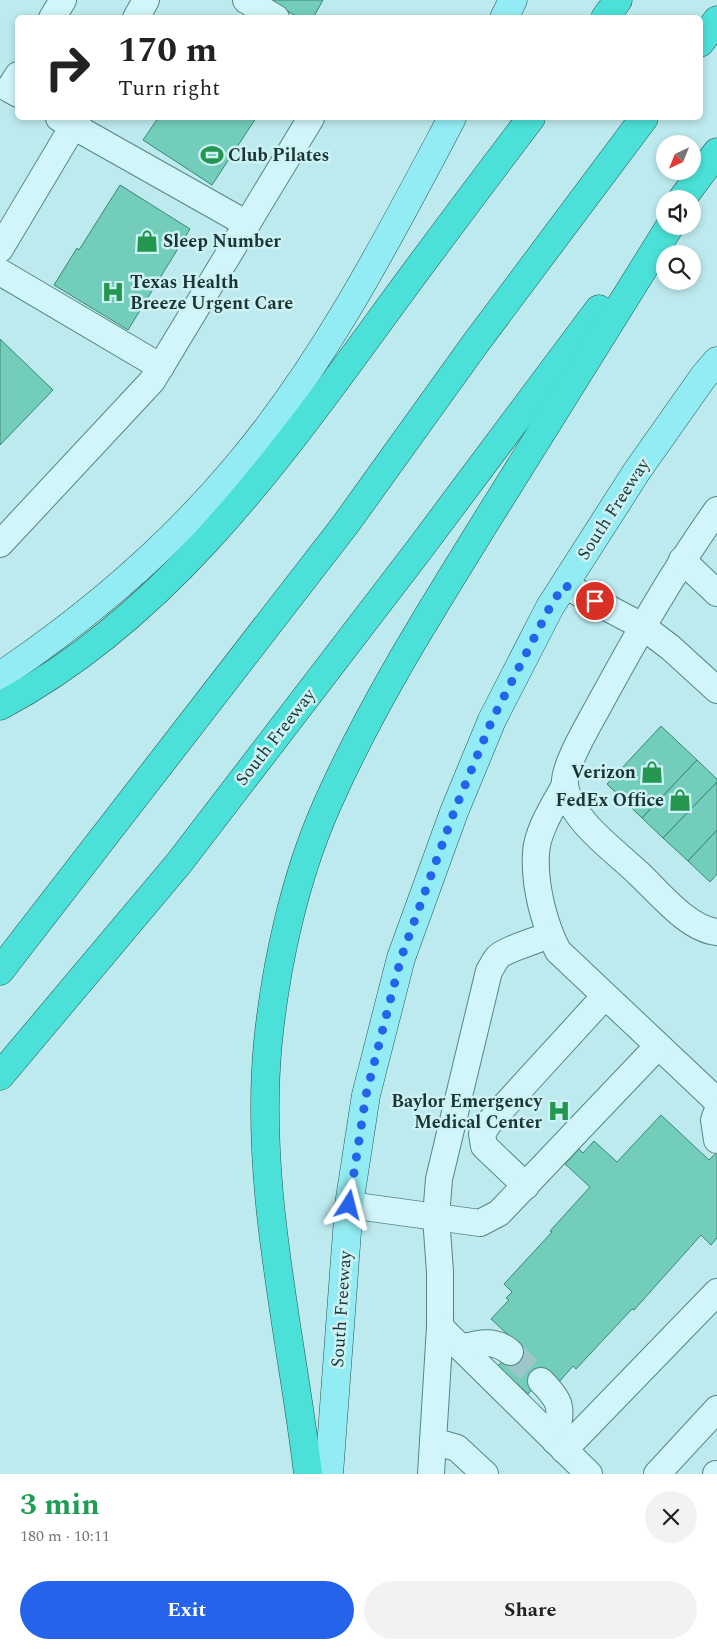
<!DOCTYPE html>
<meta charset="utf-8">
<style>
:root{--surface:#fff;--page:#f2f2f2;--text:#222;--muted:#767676;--accent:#2563eb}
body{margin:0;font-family:Spectral,serif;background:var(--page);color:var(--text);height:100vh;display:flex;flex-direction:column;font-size:19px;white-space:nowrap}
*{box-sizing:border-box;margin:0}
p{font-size:16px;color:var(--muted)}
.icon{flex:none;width:28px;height:28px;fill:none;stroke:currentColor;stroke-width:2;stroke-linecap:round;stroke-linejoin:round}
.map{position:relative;height:1474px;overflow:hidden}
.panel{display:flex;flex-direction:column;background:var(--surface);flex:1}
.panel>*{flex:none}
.top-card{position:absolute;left:15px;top:15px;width:688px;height:105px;border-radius:8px;box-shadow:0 2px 8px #0003;background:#fff;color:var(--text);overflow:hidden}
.needle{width:32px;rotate:223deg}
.buttons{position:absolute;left:656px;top:135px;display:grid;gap:10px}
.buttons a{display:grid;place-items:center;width:45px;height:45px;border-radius:50%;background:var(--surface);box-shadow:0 2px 8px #0003;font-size:25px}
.pin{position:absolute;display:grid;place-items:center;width:42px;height:42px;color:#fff;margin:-21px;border:2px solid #fff;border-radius:50%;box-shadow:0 1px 5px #0007}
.me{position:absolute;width:55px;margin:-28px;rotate:9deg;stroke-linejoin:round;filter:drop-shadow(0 0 4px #0008)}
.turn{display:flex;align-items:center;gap:18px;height:105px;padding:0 20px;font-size:22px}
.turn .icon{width:65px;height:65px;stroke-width:2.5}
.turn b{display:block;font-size:35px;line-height:42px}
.round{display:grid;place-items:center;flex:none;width:52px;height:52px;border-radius:26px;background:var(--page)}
.summary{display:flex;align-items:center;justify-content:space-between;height:85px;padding:0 20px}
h1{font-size:30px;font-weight:700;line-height:38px;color:#1e9e55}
.button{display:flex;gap:10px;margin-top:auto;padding:10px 20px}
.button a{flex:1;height:58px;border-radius:30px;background:var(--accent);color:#fff;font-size:20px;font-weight:700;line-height:58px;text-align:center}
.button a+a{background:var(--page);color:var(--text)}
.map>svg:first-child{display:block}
.building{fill:#72cdbb;stroke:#3c8675}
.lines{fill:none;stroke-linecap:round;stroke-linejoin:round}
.minor-tunnel{stroke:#9dc6c8;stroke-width:26;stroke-dasharray:26 13;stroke-linecap:butt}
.minor-casing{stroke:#568682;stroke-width:28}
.major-casing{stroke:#2b534d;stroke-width:29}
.highway-casing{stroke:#2b534d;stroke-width:29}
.minor{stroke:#d0f6f9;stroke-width:26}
.major{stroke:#93ecf3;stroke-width:28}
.highway{stroke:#4be1d8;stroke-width:28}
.route{stroke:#2563eb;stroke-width:9;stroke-dasharray:0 16.2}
.labels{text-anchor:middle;stroke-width:5;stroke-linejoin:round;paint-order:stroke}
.poi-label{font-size:18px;font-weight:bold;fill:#1b3532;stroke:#cdf2f6;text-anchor:start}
.street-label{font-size:18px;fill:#1b3532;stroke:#cdf2f6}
</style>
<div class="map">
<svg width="717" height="1474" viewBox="0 0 717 1474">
<rect width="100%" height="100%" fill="#bdeaee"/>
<g class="building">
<path d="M270 0H323L313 18H299Z"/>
<path d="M158 118H256L212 185 143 140Z"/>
<path d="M120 185 190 229 128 330 54 285 77 248 79 250Z"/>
<path d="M0 339 53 390 0 445Z"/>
<path d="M661 726 697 760 642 818 607 784Z"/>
<path d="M697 760 717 779V782L663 838 642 818Z"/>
<path d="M717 782V830L688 861 663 838Z"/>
<path d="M717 830V874L710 882 688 861Z"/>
<path d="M661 1115 709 1160 717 1152V1238L711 1245 701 1235 634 1310 632 1309 576 1369 573 1366 559 1382 549 1372 528 1394 498 1366 518 1344 491 1319 509 1300 506 1298 512 1292 504 1284 552 1232 550 1231 590 1187 565 1164 579 1149 583 1153 594 1141 617 1162Z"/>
</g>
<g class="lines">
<path class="minor-tunnel" d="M510 1352 541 1381"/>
<defs>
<g id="minor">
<path d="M246 0 276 18"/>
<path d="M52 18 63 0"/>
<path d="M136 18 146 0"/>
<path d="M18 75 9 89 18 94"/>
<path d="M59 118 247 224"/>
<path d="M0 249 78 118"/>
<path d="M0 272 161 367"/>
<path d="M717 510C672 573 635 639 598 707 589 724 562 768 565 786 571 820 613 849 637 872 658 891 687 929 717 932"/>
<path d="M0 544 152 381 311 118"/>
<path d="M682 560 717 593"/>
<path d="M564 585 642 626 671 648 717 690"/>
<path d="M565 785C554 805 537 831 536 853 534 885 544 924 558 951L717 1101"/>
<path d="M549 935C538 940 504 950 498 957 494 961 492 967 489 971L439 1179 436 1217 440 1272V1327L589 1474"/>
<path d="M717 1112 714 1120 717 1140"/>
<path d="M526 1186 484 1146 482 1134 488 1124 605 996"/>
<path d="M349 1205 480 1223 499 1213 658 1046"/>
<path d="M461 1348C479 1343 495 1339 510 1352"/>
<path d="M541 1381C565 1405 561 1409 555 1441"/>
<path d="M433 1441 457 1448 485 1474"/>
<path d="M564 1450 717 1292"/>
<path d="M431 1474 440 1327"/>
<path d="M657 1474 717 1409"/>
<path d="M716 1474H717"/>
</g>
<g id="major">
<path d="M504 18 513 0"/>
<path d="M0 676C89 616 170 547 239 464 326 360 389 237 452 118"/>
<path d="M329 1474 349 1205 366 1095 401 958 454 812 492 720 550 607 637 471 704 376 717 361"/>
</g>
<g id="highway">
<path d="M605 18 618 0"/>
<path d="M700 43 717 20"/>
<path d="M682 199 717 152"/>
<path d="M0 706C158 622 267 475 370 334 423 261 477 189 531 118"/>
<path d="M0 971 345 525 475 344 644 118"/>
<path d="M0 1076 179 863 418 551 599 309"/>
<path d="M308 1474C291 1331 254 1187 268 1042 276 963 295 877 327 805 372 703 432 609 490 515 550 419 610 322 670 226"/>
</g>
</defs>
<use href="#minor" class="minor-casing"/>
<use href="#major" class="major-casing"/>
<use href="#highway" class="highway-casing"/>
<use href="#minor" class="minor"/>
<use href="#major" class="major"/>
<use href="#highway" class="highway"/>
</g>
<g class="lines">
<path class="route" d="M349 1205 366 1095 401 958 454 812 492 720 550 607 564 585 595 601"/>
</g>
<defs>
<symbol id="stadium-bare" viewBox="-9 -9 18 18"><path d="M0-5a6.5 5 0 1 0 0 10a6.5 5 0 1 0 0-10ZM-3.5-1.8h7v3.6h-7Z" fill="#259650" stroke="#cdf2f6" stroke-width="2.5" paint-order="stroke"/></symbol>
<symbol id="shop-bare" viewBox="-9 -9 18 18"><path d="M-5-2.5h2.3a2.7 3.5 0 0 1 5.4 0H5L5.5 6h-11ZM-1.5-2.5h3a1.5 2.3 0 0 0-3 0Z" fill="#259650" stroke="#cdf2f6" stroke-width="2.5" paint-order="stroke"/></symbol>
<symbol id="hospital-bare" viewBox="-9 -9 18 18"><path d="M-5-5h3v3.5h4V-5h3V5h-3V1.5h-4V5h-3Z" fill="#259650" stroke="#cdf2f6" stroke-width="2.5" paint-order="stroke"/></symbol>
</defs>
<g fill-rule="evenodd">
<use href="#stadium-bare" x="196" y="139" width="32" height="32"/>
<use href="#shop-bare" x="131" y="225" width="32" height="32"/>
<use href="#hospital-bare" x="97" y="276" width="32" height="32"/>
<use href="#shop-bare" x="636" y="756" width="32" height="32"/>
<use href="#shop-bare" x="664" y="784" width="32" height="32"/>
<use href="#hospital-bare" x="543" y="1095" width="32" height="32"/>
</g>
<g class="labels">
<g class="poi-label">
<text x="228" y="161">Club Pilates</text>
<text x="163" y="247">Sleep Number</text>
<text x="130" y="288">Texas Health<tspan x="130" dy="21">Breeze Urgent Care</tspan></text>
<text x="636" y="778" text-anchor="end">Verizon</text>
<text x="664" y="806" text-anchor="end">FedEx Office</text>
<text x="542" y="1107" text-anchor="end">Baylor Emergency<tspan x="542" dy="21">Medical Center</tspan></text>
</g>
<g class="street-label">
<text transform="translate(613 509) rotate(-57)" y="6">South Freeway</text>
<text transform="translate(275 737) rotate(-52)" y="6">South Freeway</text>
<text transform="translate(341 1309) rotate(-86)" y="6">South Freeway</text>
</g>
</g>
</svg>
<div class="buttons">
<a><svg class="needle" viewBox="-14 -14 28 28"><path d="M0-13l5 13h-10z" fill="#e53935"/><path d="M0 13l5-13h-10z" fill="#767676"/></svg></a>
<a><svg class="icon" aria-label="sound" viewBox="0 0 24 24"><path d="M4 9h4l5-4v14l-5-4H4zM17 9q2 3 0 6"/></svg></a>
<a><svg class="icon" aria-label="search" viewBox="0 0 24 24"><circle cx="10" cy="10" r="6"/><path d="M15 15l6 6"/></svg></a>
</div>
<div class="pin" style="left:595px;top:601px;background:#d93025"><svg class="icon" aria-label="arrive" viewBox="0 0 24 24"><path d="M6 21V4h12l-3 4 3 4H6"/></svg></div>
<svg class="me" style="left:349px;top:1205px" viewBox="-20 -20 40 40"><path d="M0-17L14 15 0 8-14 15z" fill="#2563eb" stroke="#fff" stroke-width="4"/></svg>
<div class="top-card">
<div class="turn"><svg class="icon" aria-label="right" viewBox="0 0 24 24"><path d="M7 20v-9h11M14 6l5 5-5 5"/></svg><div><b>170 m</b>Turn right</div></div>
</div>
</div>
<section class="panel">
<div class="summary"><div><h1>3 min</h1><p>180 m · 10:11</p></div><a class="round"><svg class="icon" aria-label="close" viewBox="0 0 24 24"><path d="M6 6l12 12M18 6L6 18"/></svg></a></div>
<div class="button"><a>Exit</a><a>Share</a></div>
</section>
